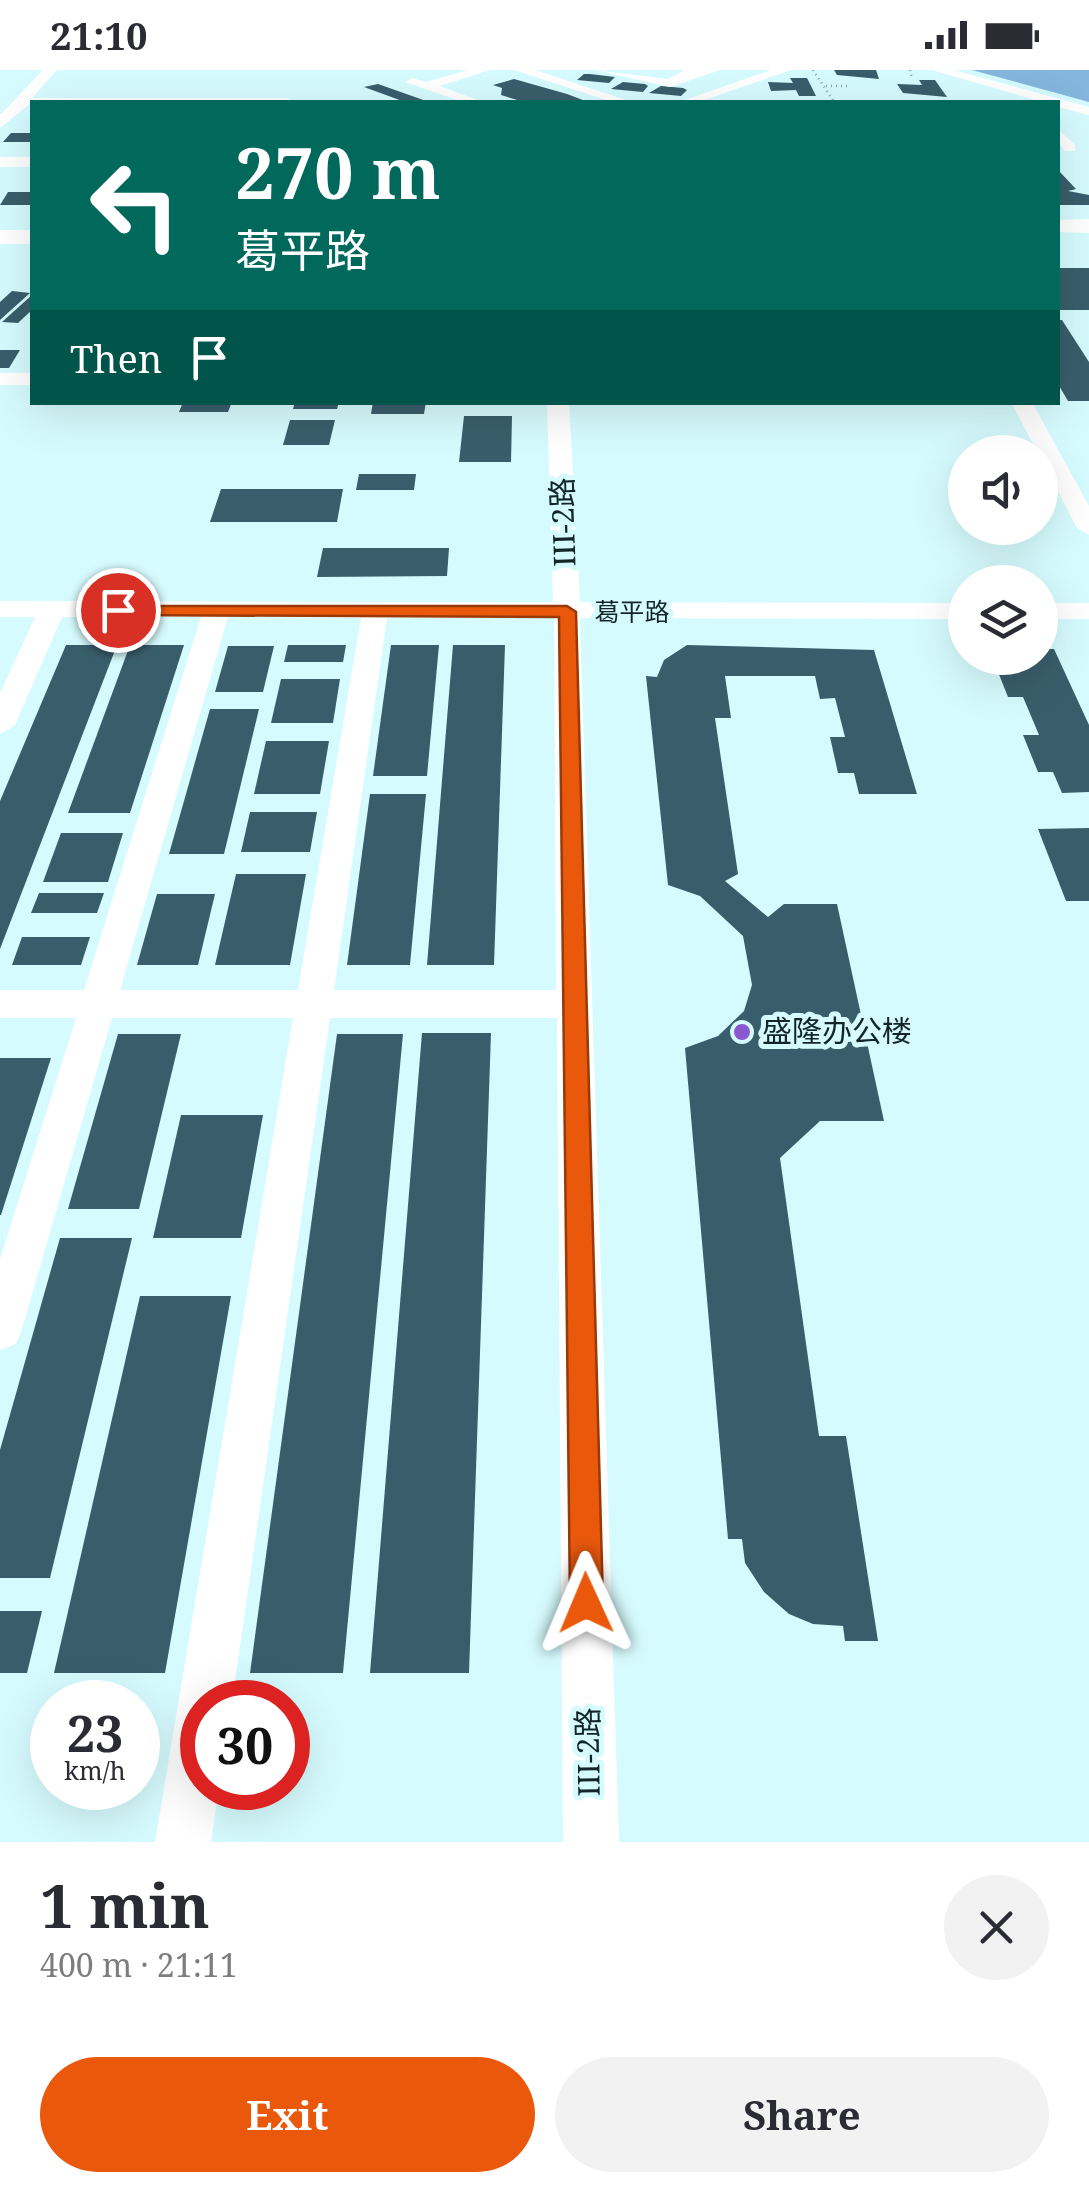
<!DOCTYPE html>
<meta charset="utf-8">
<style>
:root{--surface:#fff;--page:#f2f2f3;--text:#2b2b33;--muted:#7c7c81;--accent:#ea580c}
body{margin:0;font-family:"Noto Serif","Noto Sans SC",serif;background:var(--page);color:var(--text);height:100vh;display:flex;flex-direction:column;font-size:38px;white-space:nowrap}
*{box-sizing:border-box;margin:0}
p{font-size:32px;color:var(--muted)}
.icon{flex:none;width:55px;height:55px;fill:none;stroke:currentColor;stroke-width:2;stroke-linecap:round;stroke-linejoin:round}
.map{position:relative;height:1772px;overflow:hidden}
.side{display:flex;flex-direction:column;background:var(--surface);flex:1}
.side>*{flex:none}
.hud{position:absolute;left:30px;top:30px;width:1030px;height:305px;border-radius:0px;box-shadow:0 10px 40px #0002;background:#00695c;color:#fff;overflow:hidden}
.tools{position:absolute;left:948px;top:365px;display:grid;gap:20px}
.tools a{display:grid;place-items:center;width:110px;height:110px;border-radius:50%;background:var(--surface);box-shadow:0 10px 40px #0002;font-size:50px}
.speed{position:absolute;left:30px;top:1610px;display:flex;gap:20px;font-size:50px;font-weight:700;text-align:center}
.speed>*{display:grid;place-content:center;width:130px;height:130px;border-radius:50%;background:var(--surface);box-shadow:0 10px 40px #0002;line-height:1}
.speed small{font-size:25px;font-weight:400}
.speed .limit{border:15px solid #d22;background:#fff;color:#111}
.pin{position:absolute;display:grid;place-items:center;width:85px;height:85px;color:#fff;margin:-42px;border:5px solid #fff;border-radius:50%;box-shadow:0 2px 10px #0007}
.me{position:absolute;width:110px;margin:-55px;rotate:359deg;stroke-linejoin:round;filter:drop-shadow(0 0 8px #0008)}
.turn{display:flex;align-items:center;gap:35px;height:210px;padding:0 40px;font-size:45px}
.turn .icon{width:130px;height:130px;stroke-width:2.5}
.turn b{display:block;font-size:70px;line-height:85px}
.then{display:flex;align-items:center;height:95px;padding:0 40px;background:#0003;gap:20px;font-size:38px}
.round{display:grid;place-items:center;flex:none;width:105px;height:105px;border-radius:52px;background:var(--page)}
.summary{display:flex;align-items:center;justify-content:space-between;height:170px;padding:0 40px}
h1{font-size:60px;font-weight:700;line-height:75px}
.action{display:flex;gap:20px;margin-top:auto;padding:20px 40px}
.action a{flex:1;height:115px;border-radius:60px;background:var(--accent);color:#fff;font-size:40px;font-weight:700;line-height:115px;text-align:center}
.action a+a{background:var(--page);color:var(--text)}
.status{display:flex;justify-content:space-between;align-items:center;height:70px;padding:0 50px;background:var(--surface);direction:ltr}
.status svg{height:28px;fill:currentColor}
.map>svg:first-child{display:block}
.water{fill:#84b6dd}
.building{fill:#395e6b}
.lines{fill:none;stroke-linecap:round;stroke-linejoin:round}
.path{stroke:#86a3a6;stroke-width:2.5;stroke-dasharray:1 4;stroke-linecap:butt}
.minor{fill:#fff;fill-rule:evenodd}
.major{fill:#fff;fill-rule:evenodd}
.route{fill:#ea580c;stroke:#983908;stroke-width:2.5}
.poi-dot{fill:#8b58d0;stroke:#d6fbfe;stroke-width:4}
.labels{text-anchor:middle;stroke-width:10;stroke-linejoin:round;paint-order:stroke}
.far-street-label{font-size:25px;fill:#132527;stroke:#d6fbfe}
.street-label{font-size:30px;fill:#132527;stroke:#d6fbfe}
.poi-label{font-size:30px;fill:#132527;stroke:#d6fbfe;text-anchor:start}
</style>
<div class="status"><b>21:10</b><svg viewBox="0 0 49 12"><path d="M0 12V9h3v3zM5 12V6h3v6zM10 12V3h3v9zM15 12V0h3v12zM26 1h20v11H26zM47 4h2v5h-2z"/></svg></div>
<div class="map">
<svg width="1089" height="1772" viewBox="0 0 1089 1772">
<rect width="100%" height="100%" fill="#d6fbfe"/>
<path class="water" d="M972 0H1089V32Z"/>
<g class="building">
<path d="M834 0H876L879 9 837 5Z"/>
<path d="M584 4H590L615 7 609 13 577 10Z"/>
<path d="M790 8H807L816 26H799L796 20 771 21 768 12 793 13Z"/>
<path d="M514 9 567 24 588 32H524L501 25 502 18 493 15Z"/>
<path d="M919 10H935L947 27 903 23 897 14 922 15Z"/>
<path d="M623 12 645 14 648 16 643 22 611 19Z"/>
<path d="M378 14 429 32H405L364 17Z"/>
<path d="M661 16 683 18 687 20 681 26 649 23Z"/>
<path d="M11 63H32V72H3Z"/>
<path d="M1058 100 1076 119 1068 121 1089 125V135H1058Z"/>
<path d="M8 122H32V135H0Z"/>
<rect x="1058" y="198" width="31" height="42"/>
<path d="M12 221 30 223 0 250V232Z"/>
<path d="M32 225V240L18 253 2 252Z"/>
<path d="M1058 250H1062L1089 292V331H1068L1058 314Z"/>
<path d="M0 280H20L9 298H0Z"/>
<path d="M183 332H232L228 342H179Z"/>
<path d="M295 332H339L337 339H293Z"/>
<path d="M373 332H426L424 344H371Z"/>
<path d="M464 346H512L511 392H459Z"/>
<path d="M290 350H335L329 375H283Z"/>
<path d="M359 404H416L414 420H356Z"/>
<path d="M221 419H343L337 452H210Z"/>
<path d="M323 478H449L447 506 317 507Z"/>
<path d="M66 575H117L0 879V731Z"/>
<path d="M130 575H184L130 743H68Z"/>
<path d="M288 575H346L343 592H284Z"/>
<path d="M391 575H439L427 706H373Z"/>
<path d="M453 575H505L494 895H427Z"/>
<path d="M687 575 874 580 917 724H859L854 703H838L830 667H845L835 628 820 629 815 606H725L731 648H715L738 804 725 811 768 847 784 834H837L884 1051H820L780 1088 819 1366H846L878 1571H845L843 1556 813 1554 789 1544 764 1522 745 1493 742 1469H728L685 978 718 966 744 941 752 915 743 866 700 826 668 815 646 606 657 607 664 590Z"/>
<path d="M228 576H274L263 622H215Z"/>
<path d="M1040 579H1054L1089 655V722L1062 723 1053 702H1038L1023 665H1039L1023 627H1008L996 597H1011L1007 588H1040Z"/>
<path d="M281 609H340L333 653H271Z"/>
<path d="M210 639H259L224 784H169Z"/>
<path d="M266 671H329L320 724H254Z"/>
<path d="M370 724H426L410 895H347Z"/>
<path d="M250 742H317L310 782H241Z"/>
<path d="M1089 758V831H1066L1038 759Z"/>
<path d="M61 763H123L108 812H43Z"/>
<path d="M236 804H306L290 895H215Z"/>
<path d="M39 823H104L97 843H31Z"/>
<path d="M157 824H215L198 895H137Z"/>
<path d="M22 867H90L81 895H12Z"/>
<path d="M422 963H491L469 1603H370Z"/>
<path d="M118 964H181L139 1139H68Z"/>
<path d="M337 964H403L343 1603H250Z"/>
<path d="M0 988H51L1 1145H0Z"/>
<path d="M181 1045H263L241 1168H153Z"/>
<path d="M60 1168H132L50 1508H0V1380Z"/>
<path d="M140 1226H231L165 1603H54Z"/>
<path d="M0 1541H42L27 1603H0Z"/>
</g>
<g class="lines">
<g class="path">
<path d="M813 0 834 32"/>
<path d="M910 0 912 9"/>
<path d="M826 16H847"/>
</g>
<g class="minor">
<path d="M43 0H57L32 28H287L294 32H32L0 58V45Z"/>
<path d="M468 0H490L440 16 483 32H463L405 12 412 8 426 12Z"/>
<path d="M514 0H535L632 32H612Z"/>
<path d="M595 0 668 9 685 0H720L670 17Z"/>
<path d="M771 0H791L699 32H679Z"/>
<path d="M932 0H954L1089 37V45L1058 37V32H1042Z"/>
<path d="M1058 59 1075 75V81H1065L1058 72Z"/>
<rect x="0" y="87" width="32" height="10"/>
<rect x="0" y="303" width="32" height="12"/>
<path d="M547 332H569L580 532 965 533V549L580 548 619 1772H563L557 948H330L232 1632H202V1718H219L211 1772H155L293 948H112L22 1259 16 1274 0 1280V1189L76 948H0V920H84L201 547H62L15 655 0 664V623L35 547H0V531L553 532ZM228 547 361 548 298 920H120ZM387 548H554L556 920H334Z"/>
<path d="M1011 332H1032L1089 436V465L1077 458Z"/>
<rect x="1040" y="533" width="49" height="16"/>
</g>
<g class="major">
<path d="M1089 149V163L1058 162V150Z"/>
<rect x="0" y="160" width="32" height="14"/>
</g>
</g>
<path class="route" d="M112 536H567L576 542 603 1533 598 1544 586 1549 575 1544 570 1533 559 547 118 545 109 540Z"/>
<circle class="poi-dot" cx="742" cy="962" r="10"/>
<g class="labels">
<g class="far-street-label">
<text x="632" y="551">葛平路</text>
</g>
<g class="street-label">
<text transform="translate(564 452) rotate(-92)" y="10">III-2路</text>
<text transform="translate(589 1682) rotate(-91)" y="10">III-2路</text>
</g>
<g class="poi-label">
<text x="762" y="972">盛隆办公楼</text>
</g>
</g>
</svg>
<div class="tools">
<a><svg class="icon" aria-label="sound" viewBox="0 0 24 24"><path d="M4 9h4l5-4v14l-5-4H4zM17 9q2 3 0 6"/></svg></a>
<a><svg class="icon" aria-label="layers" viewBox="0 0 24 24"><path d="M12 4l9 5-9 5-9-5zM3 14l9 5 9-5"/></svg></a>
</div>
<div class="speed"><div>23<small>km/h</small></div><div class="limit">30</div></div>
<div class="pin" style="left:118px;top:540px;background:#d93025"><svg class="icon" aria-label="arrive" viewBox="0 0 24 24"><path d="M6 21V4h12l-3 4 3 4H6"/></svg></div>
<svg class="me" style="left:586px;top:1533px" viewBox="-20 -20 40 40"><path d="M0-17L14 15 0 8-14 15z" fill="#ea580c" stroke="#fff" stroke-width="4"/></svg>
<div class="hud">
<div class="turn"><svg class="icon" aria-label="left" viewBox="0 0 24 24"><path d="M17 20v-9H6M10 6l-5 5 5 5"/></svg><div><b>270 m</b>葛平路</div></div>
<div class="then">Then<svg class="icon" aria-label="arrive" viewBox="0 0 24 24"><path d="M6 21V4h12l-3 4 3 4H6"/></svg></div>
</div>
</div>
<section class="side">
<div class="summary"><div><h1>1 min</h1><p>400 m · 21:11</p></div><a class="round"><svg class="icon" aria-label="close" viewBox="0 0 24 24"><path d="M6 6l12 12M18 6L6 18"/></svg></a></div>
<div class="action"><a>Exit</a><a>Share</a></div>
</section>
